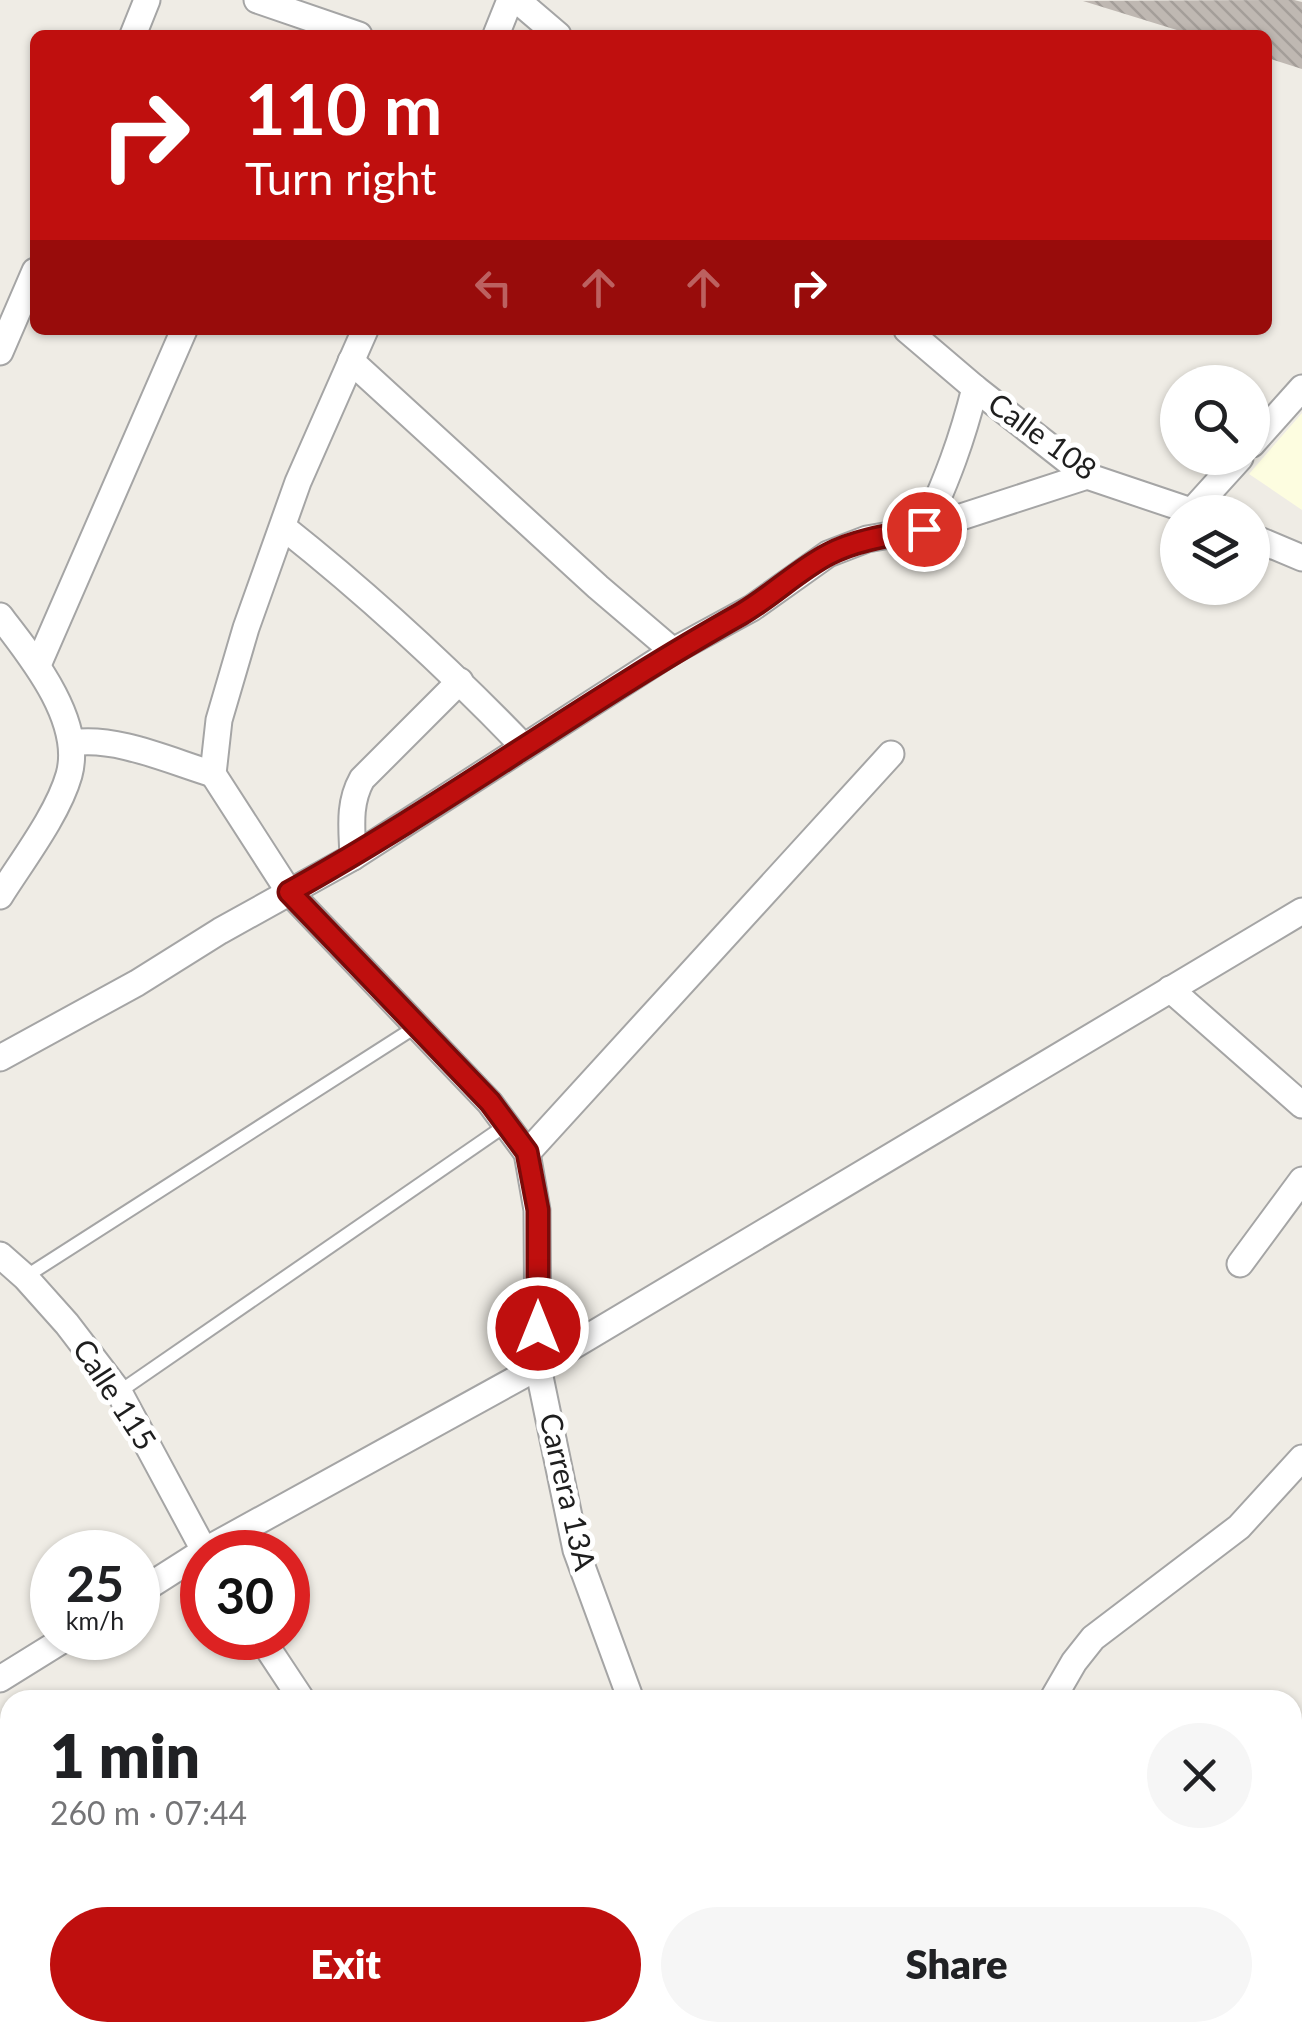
<!DOCTYPE html>
<meta charset="utf-8">
<style>
:root{--surface:#fff;--page:#f6f6f6;--text:#202124;--muted:#757577;--accent:#bf0f0e}
body{margin:0;font-family:Lato,sans-serif;background:var(--page);color:var(--text);height:100vh;display:flex;flex-direction:column;font-size:38px;white-space:nowrap}
*{box-sizing:border-box;margin:0}
p{font-size:32px;color:var(--muted)}
.icon{flex:none;width:55px;height:55px;fill:none;stroke:currentColor;stroke-width:2;stroke-linecap:round;stroke-linejoin:round}
.map{position:relative;flex:1;overflow:hidden}
.panel{position:absolute;left:0px;top:1690px;width:1302px;height:352px;display:flex;flex-direction:column;background:var(--surface);border-radius:30px 30px 0 0;box-shadow:0 2px 8px #0004}
.panel>*{flex:none}
.top-card{position:absolute;left:30px;top:30px;width:1242px;height:305px;border-radius:15px;box-shadow:0 2px 8px #0004;background:#bf0f0e;color:#fff;overflow:hidden}
.buttons{position:absolute;left:1160px;top:365px;display:grid;gap:20px}
.buttons a{display:grid;place-items:center;width:110px;height:110px;border-radius:50%;background:var(--surface);box-shadow:0 2px 8px #0004;font-size:50px}
.speed{position:absolute;left:30px;top:1530px;display:flex;gap:20px;font-size:50px;font-weight:700;text-align:center}
.speed>*{display:grid;place-content:center;width:130px;height:130px;border-radius:50%;background:var(--surface);box-shadow:0 2px 8px #0004;line-height:1}
.speed small{font-size:25px;font-weight:400}
.speed .limit{border:15px solid #d22;background:#fff;color:#111}
.pin{position:absolute;display:grid;place-items:center;width:85px;height:85px;color:#fff;margin:-42px;border:5px solid #fff;border-radius:50%;box-shadow:0 2px 10px #0007}
.me{position:absolute;width:110px;margin:-55px;rotate:0deg;stroke-linejoin:round;filter:drop-shadow(0 0 8px #0008)}
.turn{display:flex;align-items:center;gap:35px;height:210px;padding:0 50px;font-size:45px}
.turn .icon{width:130px;height:130px;stroke-width:2.5}
.turn b{display:block;font-size:70px;line-height:85px}
.lanes{display:flex;align-items:center;height:95px;padding:0 50px;background:#0003;justify-content:center;gap:50px;direction:ltr}
.lanes .off{opacity:.35}
.round{display:grid;place-items:center;flex:none;width:105px;height:105px;border-radius:52px;background:var(--page)}
.headline{display:flex;align-items:center;justify-content:space-between;height:170px;padding:0 50px}
h1{font-size:60px;font-weight:800;line-height:75px}
.primary-button{display:flex;gap:20px;margin-top:auto;padding:20px 50px}
.primary-button a{flex:1;height:115px;border-radius:60px;background:var(--accent);color:#fff;font-size:40px;font-weight:800;line-height:115px;text-align:center}
.primary-button a+a{background:var(--page);color:var(--text)}
.map>svg:first-child{display:block}
.education{fill:#fdfde0}
.building{fill:url(#building-back-hatch)}
.lines{fill:none;stroke-linecap:round;stroke-linejoin:round}
.lane-casing{stroke:#a5a5a5;stroke-width:16}
.street-casing{stroke:#a5a5a5;stroke-width:29}
.lane{stroke:#fff;stroke-width:12}
.street{stroke:#fff;stroke-width:25}
.route-casing{stroke:#7c0a09;stroke-width:25}
.route{stroke:#bf0f0e;stroke-width:18}
.labels{text-anchor:middle;stroke-width:10;stroke-linejoin:round;paint-order:stroke}
.street-label{font-size:30px;fill:#1e1e1e;stroke:#fff}
</style>
<div class="map">
<svg width="1302" height="2041" viewBox="0 0 1302 2041">
<defs>
<pattern id="building-back-hatch" width="6" height="6" patternUnits="userSpaceOnUse" patternTransform="scale(2.5)"><rect width="6" height="6" fill="#bfb8b2"/><path d="M-1 5l2 2M0 0l6 6M5-1l2 2" fill="none" stroke="#a49e99"/></pattern>
</defs>
<rect width="100%" height="100%" fill="#efece5"/>
<path class="education" d="M1302 413V510L1249 474Z"/>
<path class="building" d="M1294 0 1302 2V69L1268 58V35H1193L1083 1Z"/>
<g class="lines">
<defs>
<g id="lane">
<path d="M25 1277 417 1026"/>
<path d="M119 1392 506 1125"/>
</g>
<g id="street">
<path d="M257 0 359 35"/>
<path d="M517 0 558 35"/>
<path d="M133 35 147 0"/>
<path d="M496 35 510 0"/>
<path d="M365 330 298 482 246 628 219 720 213 774 289 892 490 1103 527 1153 537 1210 538 1367 576 1550 631 1700"/>
<path d="M907 330 975 388 1087 476 1194 512"/>
<path d="M0 352 35 271"/>
<path d="M351 361 598 587 673 651"/>
<path d="M1252 444 1302 388"/>
<path d="M1192 511 1240 458"/>
<path d="M283 527C370 596 447 667 524 747"/>
<path d="M924 529C947 480 962 440 975 388"/>
<path d="M1252 537 1302 558"/>
<path d="M0 616C31 656 84 721 69 775 58 814 22 861 0 896"/>
<path d="M38 665 184 330"/>
<path d="M72 743C116 736 170 761 213 774"/>
<path d="M353 857C352 829 348 804 362 779L460 681"/>
<path d="M1170 989 1302 1105"/>
<path d="M0 1058 137 983 220 931 353 857 673 651 752 608 828 554 867 539 924 529 1087 476"/>
<path d="M527 1153 891 754"/>
<path d="M0 1255 25 1277 67 1324 119 1392 205 1552"/>
<path d="M1240 1264 1302 1180"/>
<path d="M138 1593 204 1551 538 1367 1302 911"/>
<path d="M261 1638 302 1700"/>
<path d="M0 1679 66 1638"/>
<path d="M1052 1700 1074 1662 1093 1638 1239 1527 1302 1458"/>
<path d="M0 2005 10 2013"/>
<path d="M1292 2016 1302 2004"/>
<path d="M33 2032 44 2041"/>
<path d="M520 2032 525 2041"/>
<path d="M771 2032 775 2041"/>
<path d="M1272 2041 1280 2032"/>
</g>
</defs>
<use href="#lane" class="lane-casing"/>
<use href="#street" class="street-casing"/>
<use href="#lane" class="lane"/>
<use href="#street" class="street"/>
</g>
<g class="lines">
<defs>
<path id="route" d="M538 1328V1210L527 1152 490 1102 289 892C444 806 587 700 741 614 772 596 798 570 829 554 858 539 892 535 924 529"/>
</defs>
<use href="#route" class="route-casing"/>
<use href="#route" class="route"/>
</g>
<g class="labels">
<g class="street-label">
<text transform="translate(1042 437) rotate(36)" y="10">Calle 108</text>
<text transform="translate(114 1395) rotate(57)" y="10">Calle 115</text>
<text transform="translate(567 1492) rotate(77)" y="10">Carrera 13A</text>
</g>
</g>
</svg>
<div class="buttons">
<a><svg class="icon" aria-label="search" viewBox="0 0 24 24"><circle cx="10" cy="10" r="6"/><path d="M15 15l6 6"/></svg></a>
<a><svg class="icon" aria-label="layers" viewBox="0 0 24 24"><path d="M12 4l9 5-9 5-9-5zM3 14l9 5 9-5"/></svg></a>
</div>
<div class="speed"><div>25<small>km/h</small></div><div class="limit">30</div></div>
<div class="pin" style="left:924px;top:529px;background:#d93025"><svg class="icon" aria-label="arrive" viewBox="0 0 24 24"><path d="M6 21V4h12l-3 4 3 4H6"/></svg></div>
<svg class="me" style="left:538px;top:1328px" viewBox="-20 -20 40 40"><circle r="17" fill="#bf0f0e" stroke="#fff" stroke-width="3"/><path d="M0-11L8 9 0 5-8 9z" fill="#fff"/></svg>
<div class="top-card">
<div class="turn"><svg class="icon" aria-label="right" viewBox="0 0 24 24"><path d="M7 20v-9h11M14 6l5 5-5 5"/></svg><div><b>110 m</b>Turn right</div></div>
<div class="lanes"><svg class="icon off" aria-label="left" viewBox="0 0 24 24"><path d="M17 20v-9H6M10 6l-5 5 5 5"/></svg><svg class="icon off" aria-label="ahead" viewBox="0 0 24 24"><path d="M12 20V5M6 11l6-6 6 6"/></svg><svg class="icon off" aria-label="ahead" viewBox="0 0 24 24"><path d="M12 20V5M6 11l6-6 6 6"/></svg><svg class="icon" aria-label="right" viewBox="0 0 24 24"><path d="M7 20v-9h11M14 6l5 5-5 5"/></svg></div>
</div>
<section class="panel">
<div class="headline"><div><h1>1 min</h1><p>260 m · 07:44</p></div><a class="round"><svg class="icon" aria-label="close" viewBox="0 0 24 24"><path d="M6 6l12 12M18 6L6 18"/></svg></a></div>
<div class="primary-button"><a>Exit</a><a>Share</a></div>
</section>
</div>
